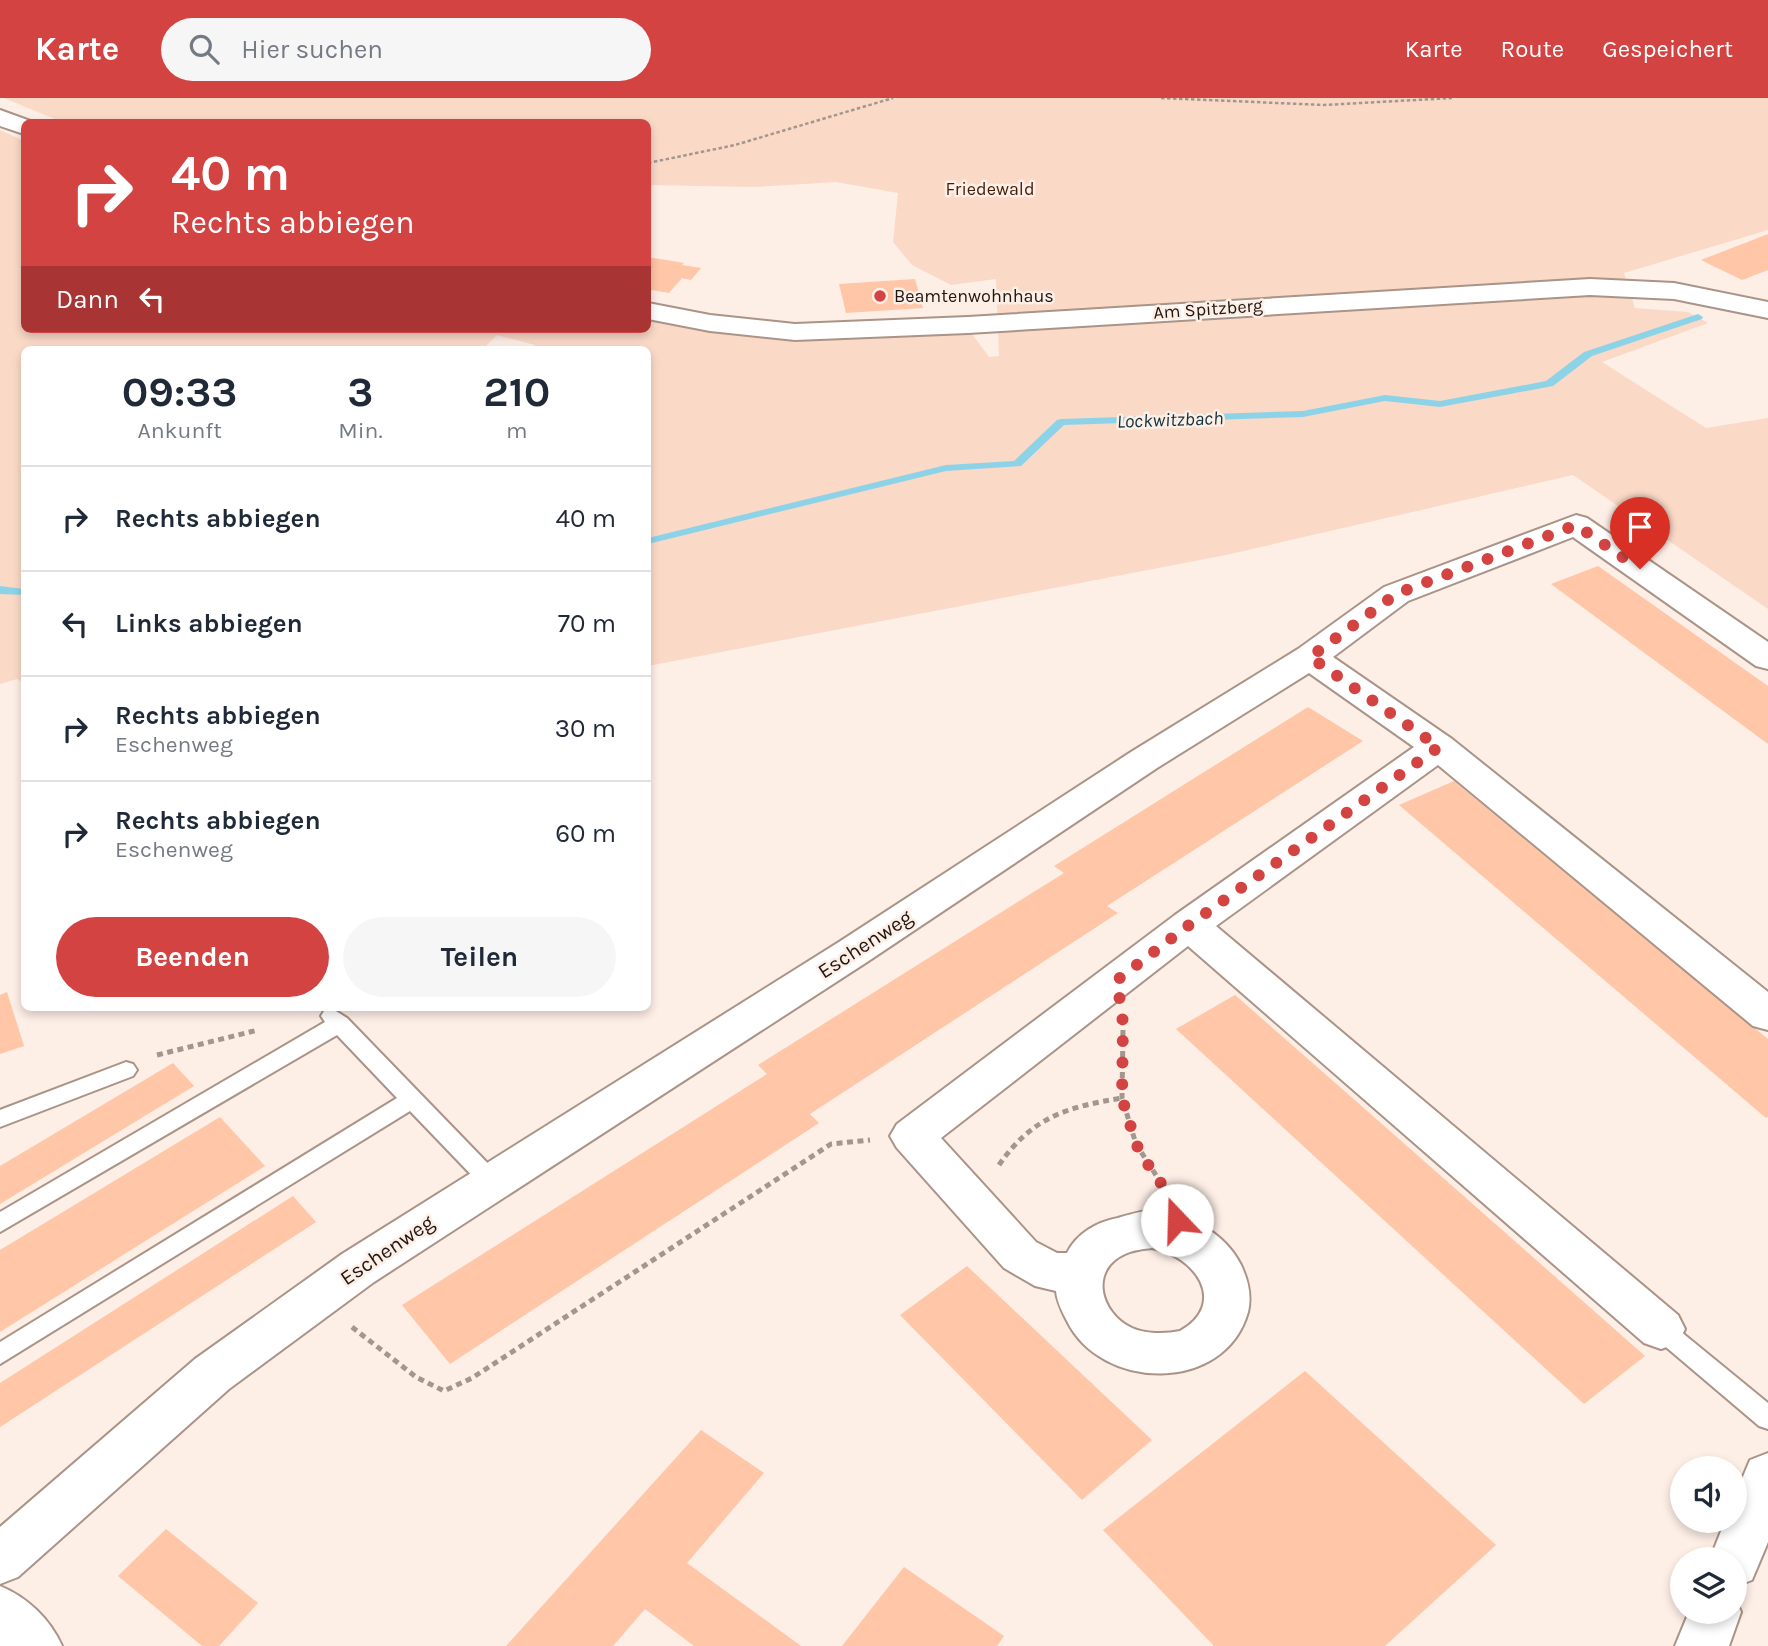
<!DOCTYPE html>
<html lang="de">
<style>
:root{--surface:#fff;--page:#f6f6f7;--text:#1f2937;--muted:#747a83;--line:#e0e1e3;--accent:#d24342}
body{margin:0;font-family:Karla,sans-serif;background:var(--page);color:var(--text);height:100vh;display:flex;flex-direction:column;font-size:26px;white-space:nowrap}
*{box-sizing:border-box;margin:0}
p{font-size:23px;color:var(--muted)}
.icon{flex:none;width:38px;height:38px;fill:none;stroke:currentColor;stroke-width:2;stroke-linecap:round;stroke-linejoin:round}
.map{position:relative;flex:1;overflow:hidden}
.sheet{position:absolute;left:21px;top:248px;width:630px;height:665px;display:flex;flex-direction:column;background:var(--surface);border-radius:10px;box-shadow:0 4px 10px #0003}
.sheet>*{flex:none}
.guide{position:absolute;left:21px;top:21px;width:630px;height:214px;border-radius:10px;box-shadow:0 4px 10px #0003;background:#d24342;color:#fff;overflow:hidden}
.controls{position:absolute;left:1670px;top:1358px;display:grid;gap:14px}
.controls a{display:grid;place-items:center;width:77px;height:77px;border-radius:50%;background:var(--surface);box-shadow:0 4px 10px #0003;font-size:35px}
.pin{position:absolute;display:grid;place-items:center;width:60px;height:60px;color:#fff;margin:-72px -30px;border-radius:50% 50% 50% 0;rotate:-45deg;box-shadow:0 0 7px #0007}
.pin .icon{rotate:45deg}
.me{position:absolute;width:77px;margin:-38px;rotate:339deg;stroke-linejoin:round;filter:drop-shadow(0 0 5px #0008)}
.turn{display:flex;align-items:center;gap:24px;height:147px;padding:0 35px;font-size:32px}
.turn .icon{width:91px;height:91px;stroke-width:2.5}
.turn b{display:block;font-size:49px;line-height:60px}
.then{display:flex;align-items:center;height:66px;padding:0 35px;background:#0003;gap:14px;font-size:26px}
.eta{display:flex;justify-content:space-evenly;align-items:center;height:119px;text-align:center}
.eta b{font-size:42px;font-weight:700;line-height:49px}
.action{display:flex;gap:14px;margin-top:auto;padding:14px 35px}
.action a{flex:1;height:80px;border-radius:42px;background:var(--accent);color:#fff;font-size:28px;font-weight:700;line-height:80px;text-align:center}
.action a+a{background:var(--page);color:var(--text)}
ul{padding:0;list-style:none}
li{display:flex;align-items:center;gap:21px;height:105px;padding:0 35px;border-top:2px solid var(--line)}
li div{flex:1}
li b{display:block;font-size:26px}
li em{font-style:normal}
header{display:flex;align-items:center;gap:42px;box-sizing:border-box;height:98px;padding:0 35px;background:var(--accent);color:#fff}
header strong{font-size:33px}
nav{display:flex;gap:38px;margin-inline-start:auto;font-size:24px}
.search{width:490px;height:63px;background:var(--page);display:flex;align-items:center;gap:18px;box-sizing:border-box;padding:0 24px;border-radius:38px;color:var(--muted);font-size:26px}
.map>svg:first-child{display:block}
.green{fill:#fad9c7}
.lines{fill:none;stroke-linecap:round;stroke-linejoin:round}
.stream{fill:#8dd3e8;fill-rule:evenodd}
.building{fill:#ffc6a8}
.lane-casing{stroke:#aa9387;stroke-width:4}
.street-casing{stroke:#aa9387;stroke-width:4}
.secondary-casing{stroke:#aa9387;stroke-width:4}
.path-far1{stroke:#a2968f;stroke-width:2.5;stroke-dasharray:3.5 2.5;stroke-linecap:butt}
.path{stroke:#a2968f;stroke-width:5;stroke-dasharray:6 4.5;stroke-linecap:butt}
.lane{fill:#fff;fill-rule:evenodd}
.street{fill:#fff;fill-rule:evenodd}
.secondary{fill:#fff;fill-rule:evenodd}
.route{stroke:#d24342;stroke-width:12;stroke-dasharray:0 21.6}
.poi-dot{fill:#d24342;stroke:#fdeee6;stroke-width:2.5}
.labels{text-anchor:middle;stroke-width:5;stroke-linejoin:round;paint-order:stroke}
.far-park-label{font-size:18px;fill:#421e09;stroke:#fdeee6}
.far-poi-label{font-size:18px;fill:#1e1611;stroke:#fdeee6;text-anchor:start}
.far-street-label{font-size:18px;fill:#1e1611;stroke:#fdeee6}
.far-water-label{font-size:19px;font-style:italic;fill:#0d3039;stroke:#fdeee6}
.street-label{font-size:21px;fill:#1e1611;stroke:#fdeee6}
</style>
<header>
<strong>Karte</strong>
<div class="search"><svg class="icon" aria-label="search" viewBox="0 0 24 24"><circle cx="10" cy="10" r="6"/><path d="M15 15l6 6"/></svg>Hier suchen</div>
<nav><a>Karte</a><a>Route</a><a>Gespeichert</a></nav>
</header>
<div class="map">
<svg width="1768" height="1548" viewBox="0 0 1768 1548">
<rect width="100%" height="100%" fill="#fdeee6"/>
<path class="green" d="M4 0H1768V132L1624 175 1635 210 1688 214 1708 225 1602 264 1706 330 1768 320V511L1573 377 1226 457 648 568V252H531L535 247 497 237 482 252H24V585L17 581 0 586V32L24 43V231H648V220L734 235 812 241 972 236 989 259 999 258 996 181 951 187 912 167 893 144 898 95 836 84 754 89 648 87V24H62Z"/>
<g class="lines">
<g class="stream">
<path d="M1698 216 1703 219 1702 221 1592 258 1553 288 1440 309 1385 303 1303 319 1064 327 1021 368 946 373 648 446V440L946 367 1014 363 1057 322 1061 321 1303 313 1385 297 1440 303 1546 283 1584 254Z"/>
<path d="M0 488 24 491V497L0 496Z"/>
</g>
</g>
<g class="building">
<path d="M1768 136V172L1742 182 1701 162Z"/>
<path d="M648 159 684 165 682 167 701 170 691 182 682 180 669 195 652 192 648 197Z"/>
<path d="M915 181 923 210 846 215 839 186Z"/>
<path d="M1598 468 1768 588V646L1551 486Z"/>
<path d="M1308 609 1363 643 1107 808 1118 815 810 1016 819 1025 450 1266 402 1207 767 976 758 967 1064 775 1054 768Z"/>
<path d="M1454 683 1768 941V1019L1766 1020 1399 707Z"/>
<path d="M7 894 24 948 0 956V897Z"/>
<path d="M1235 897 1357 1004 1645 1258 1584 1306 1176 931Z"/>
<path d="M173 965 194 988 0 1106V1068Z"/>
<path d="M220 1019 265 1068 0 1234V1152Z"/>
<path d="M293 1098 316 1124 0 1329V1285Z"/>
<path d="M967 1168 1152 1342 1082 1402 900 1217Z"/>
<path d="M1305 1273 1496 1447 1385 1548H1214L1103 1432Z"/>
<path d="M701 1332 764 1375 687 1465 801 1548H694L645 1511 613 1548H506Z"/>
<path d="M166 1431 258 1505 219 1548H202L118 1478Z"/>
<path d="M904 1469 1004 1538 997 1548H842Z"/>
</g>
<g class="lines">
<defs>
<g id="lane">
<path d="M331 910 347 920 499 1077 502 1083 499 1089 491 1092 483 1089 410 1013 0 1266V1244L397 1000 337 937 0 1134V1114L325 924 321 918 324 913Z"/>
<path d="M126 964 133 966 137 972 133 978 0 1029V1012Z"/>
<path d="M1661 1221 1669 1224 1768 1305V1331L1759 1328 1653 1238 1649 1231 1653 1224Z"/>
</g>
<g id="street">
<path d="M1576 417 1587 420 1768 544V571L1756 568 1573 439 1408 503 1333 559 1452 641 1768 894V932L1753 928 1438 667 1216 828 1678 1217 1685 1231 1678 1245 1661 1251 1644 1245 1188 848 941 1040 1036 1144 1057 1155H1067C1077 1135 1097 1124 1118 1120 1129 1117 1143 1112 1154 1113 1190 1116 1225 1135 1241 1167 1248 1182 1252 1197 1248 1214 1225 1296 1101 1293 1067 1223 1062 1213 1057 1204 1056 1193L1035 1188 1004 1170 897 1050 890 1038 897 1026 1175 817 1414 649 1309 575 1157 670 867 864 374 1184 229 1291 18 1479 0 1486V1429L195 1261 342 1156 839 844 1131 654 1298 551 1384 489ZM1152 1150C1195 1158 1229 1205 1180 1233 1165 1236 1145 1236 1132 1230 1100 1215 1089 1172 1125 1156 1133 1152 1144 1151 1152 1150Z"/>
<path d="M0 1488C27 1499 50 1521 62 1548H0Z"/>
</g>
<g id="secondary">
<path d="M0 12 33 24H24V36L0 28Z"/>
<path d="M1590 181 1674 185 1768 204V220L1674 201 1590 197 968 235 795 242 710 233 648 221V205L710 217 795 226 968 219Z"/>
<path d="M1768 1355V1444L1752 1482 1734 1489V1461H1710L1725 1423H1734V1400L1750 1362Z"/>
<path d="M1734 1497 1741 1514 1729 1548H1675L1689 1514H1734Z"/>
</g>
</defs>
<use href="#lane" class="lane-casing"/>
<use href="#street" class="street-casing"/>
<use href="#secondary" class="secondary-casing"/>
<g class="path-far1">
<path d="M1161 0 1324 7 1452 0"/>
<path d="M648 65 735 47 893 0"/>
</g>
<g class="path">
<path d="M1123 932 1122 1000 1136 1046 1163 1088"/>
<path d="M157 957 258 932"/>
<path d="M999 1067C1032 1019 1067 1009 1122 1000"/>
<path d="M352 1229 416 1279 444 1293 472 1280 831 1046 870 1042"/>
</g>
<use href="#lane" class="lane"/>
<use href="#street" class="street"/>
<use href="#secondary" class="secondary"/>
</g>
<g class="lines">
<path class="route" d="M1177 1122 1178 1107 1153 1075 1136 1046 1122 1000 1123 925 1117 882 1189 827 1439 649 1310 559 1396 496 1576 427 1640 471"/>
</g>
<circle class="poi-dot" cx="880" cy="198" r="7"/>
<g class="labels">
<g class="far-park-label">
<text x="990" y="97">Friedewald</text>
</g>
<g class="far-poi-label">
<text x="894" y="204">Beamtenwohnhaus</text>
</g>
<g class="far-street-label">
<text transform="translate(1208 211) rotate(-4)" y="6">Am Spitzberg</text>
</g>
<g class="far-water-label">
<text transform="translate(1170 321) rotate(-2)" y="7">Lockwitzbach</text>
</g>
<g class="street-label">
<text transform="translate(865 846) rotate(-33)" y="7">Eschenweg</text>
<text transform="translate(387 1152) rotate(-34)" y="7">Eschenweg</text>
</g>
</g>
</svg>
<div class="controls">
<a><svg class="icon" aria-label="sound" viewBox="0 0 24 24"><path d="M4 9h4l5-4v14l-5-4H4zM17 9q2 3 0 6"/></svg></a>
<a><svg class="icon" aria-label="layers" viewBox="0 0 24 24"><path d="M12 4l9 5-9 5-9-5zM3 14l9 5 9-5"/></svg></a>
</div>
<div class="pin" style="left:1640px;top:471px;background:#d93025"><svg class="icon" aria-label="arrive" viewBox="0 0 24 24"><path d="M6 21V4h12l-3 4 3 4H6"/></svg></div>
<svg class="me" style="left:1177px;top:1122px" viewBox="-20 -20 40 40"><circle r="19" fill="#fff"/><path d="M0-13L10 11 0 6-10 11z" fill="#d24342"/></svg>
<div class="guide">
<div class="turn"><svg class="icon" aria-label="right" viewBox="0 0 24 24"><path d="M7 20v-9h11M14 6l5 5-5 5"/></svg><div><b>40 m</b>Rechts abbiegen</div></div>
<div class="then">Dann<svg class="icon" aria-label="left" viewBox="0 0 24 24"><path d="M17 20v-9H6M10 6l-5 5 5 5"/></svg></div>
</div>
<section class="sheet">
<div class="eta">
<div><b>09:33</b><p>Ankunft</p></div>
<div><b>3</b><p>Min.</p></div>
<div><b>210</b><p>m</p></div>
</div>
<ul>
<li><svg class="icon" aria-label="right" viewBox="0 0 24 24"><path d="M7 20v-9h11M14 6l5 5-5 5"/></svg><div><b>Rechts abbiegen</b></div><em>40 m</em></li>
<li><svg class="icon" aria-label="left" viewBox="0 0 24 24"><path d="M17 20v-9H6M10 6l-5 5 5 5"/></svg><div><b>Links abbiegen</b></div><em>70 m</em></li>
<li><svg class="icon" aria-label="right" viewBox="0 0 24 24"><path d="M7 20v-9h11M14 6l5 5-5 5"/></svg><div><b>Rechts abbiegen</b><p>Eschenweg</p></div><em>30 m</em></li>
<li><svg class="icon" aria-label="right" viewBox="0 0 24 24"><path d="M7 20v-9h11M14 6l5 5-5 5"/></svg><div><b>Rechts abbiegen</b><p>Eschenweg</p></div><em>60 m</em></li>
</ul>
<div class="action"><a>Beenden</a><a>Teilen</a></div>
</section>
</div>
